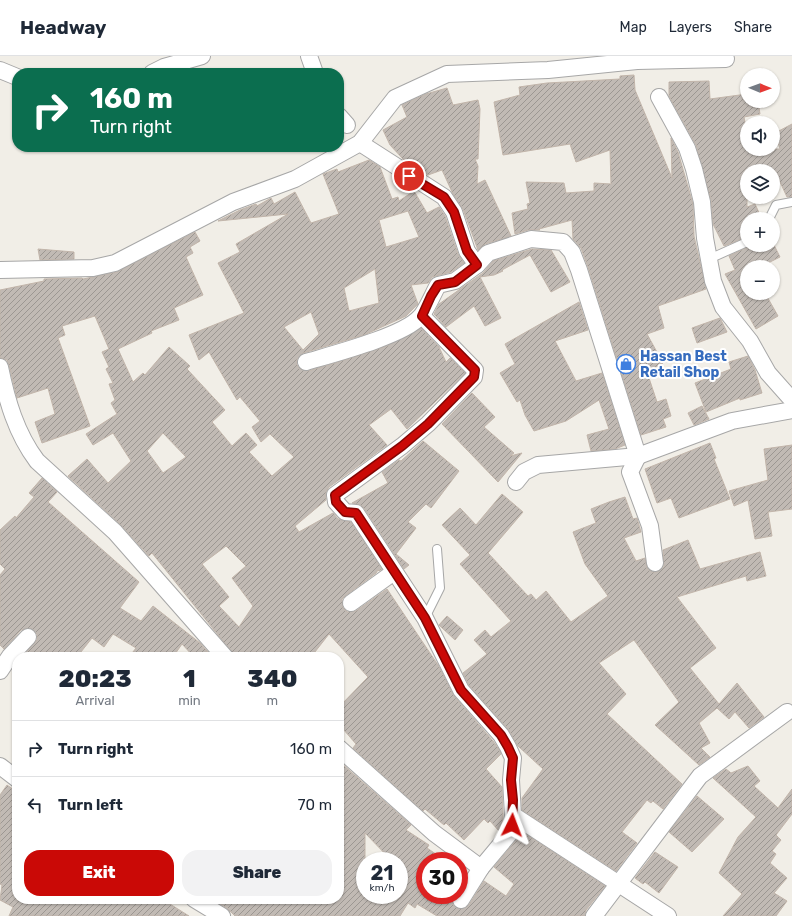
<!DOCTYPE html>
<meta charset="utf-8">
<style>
:root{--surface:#fff;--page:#f2f2f3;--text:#1f2937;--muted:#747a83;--line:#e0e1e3;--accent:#ca0906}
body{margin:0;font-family:Rubik,sans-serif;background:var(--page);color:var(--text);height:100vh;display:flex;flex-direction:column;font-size:15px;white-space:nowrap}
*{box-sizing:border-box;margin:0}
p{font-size:13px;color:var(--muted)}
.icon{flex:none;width:22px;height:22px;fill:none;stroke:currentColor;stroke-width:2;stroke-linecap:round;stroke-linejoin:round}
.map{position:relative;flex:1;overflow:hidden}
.side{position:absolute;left:12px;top:596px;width:332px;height:252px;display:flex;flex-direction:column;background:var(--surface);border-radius:16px;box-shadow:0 1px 3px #0004}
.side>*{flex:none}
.banner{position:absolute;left:12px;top:12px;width:332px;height:84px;border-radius:16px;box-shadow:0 1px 3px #0004;background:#0b6e4f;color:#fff;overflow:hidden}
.needle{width:26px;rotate:91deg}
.controls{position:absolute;left:740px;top:12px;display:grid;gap:8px}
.controls a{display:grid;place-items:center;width:40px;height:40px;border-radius:50%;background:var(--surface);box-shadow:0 1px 3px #0004;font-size:20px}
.speed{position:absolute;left:356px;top:796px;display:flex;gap:8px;font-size:20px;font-weight:700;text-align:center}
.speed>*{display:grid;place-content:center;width:52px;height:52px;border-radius:50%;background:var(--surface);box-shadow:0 1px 3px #0004;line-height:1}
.speed small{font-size:10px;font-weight:400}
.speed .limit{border:6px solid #d22;background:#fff;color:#111}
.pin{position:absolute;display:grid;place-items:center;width:34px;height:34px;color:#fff;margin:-17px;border:2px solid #fff;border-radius:50%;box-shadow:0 1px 4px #0007}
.me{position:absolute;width:44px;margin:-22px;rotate:3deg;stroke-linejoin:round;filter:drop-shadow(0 0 3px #0008)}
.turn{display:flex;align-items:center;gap:14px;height:84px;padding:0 12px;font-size:18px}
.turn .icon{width:52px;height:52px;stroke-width:2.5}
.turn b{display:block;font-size:28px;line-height:34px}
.eta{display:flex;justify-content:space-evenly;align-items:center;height:68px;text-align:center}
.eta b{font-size:24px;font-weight:800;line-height:28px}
.primary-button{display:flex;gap:8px;margin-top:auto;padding:8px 12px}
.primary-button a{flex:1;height:46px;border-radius:16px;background:var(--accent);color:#fff;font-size:16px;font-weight:800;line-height:46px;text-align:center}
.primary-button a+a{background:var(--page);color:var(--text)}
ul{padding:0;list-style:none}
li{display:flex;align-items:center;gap:12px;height:56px;padding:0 12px;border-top:1px solid var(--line)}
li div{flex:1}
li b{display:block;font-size:15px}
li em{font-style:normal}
header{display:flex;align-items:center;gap:24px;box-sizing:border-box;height:56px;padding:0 20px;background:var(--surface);border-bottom:1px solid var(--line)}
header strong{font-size:19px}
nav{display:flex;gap:22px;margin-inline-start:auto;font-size:14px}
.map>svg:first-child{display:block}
.building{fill:url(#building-hatch);stroke:#c2b5aa;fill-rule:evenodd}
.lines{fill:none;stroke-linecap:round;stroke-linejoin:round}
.service-casing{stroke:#a7a7a7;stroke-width:10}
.minor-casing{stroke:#a7a7a7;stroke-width:18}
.service{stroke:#fff;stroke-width:8}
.minor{stroke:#fff;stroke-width:16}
.route-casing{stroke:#830604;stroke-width:10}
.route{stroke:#ca0906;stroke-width:7}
.labels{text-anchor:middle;stroke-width:4;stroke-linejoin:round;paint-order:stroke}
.shop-label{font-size:14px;font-weight:bold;fill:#366cbe;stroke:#fff;text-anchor:start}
</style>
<header>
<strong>Headway</strong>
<nav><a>Map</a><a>Layers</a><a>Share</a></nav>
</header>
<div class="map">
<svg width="792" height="860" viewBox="0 0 792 860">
<defs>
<pattern id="building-hatch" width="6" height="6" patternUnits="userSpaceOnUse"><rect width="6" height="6" fill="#c1bab4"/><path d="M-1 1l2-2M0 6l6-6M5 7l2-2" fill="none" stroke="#9c9792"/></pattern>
</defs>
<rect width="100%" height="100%" fill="#f1eee7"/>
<g class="building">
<path d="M634 19 635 34 672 122 671 82 678 96 693 148 694 180 706 233 658 250 664 272 647 278 663 307 647 316 657 346 666 343 671 360 663 363 666 371 641 379 588 211 581 192 573 183 572 164 539 173 540 174H528L515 178 512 157 528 153 527 148 530 147 526 126 564 127 566 137 594 135V127L611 128 610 94 576 106 570 88 503 99 494 46 520 39 519 31 547 27 620 23V20Z"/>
<path d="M709 25 710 43 747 38V45H758L760 58 744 61 747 77V93H780L775 77 792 68V141H787L775 115H747V151L755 148 762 163H747V181L724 190 713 168 711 144 696 89 669 40V26Z"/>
<path d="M447 32 453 49 478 44 480 53 478 103H475L478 110 477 128 485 124 511 180 485 188 478 194 463 153 453 138 442 114 428 119 404 104 390 89 383 74 407 61 402 49 426 38Z"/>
<path d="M369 104 380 111 392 143 398 141 399 145 414 135 427 157 439 151 445 160 458 198 464 207 451 216 432 221 428 227 411 229 418 248 406 260 364 279 303 297 297 303V309L300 313 308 315 335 307 387 290 421 272 439 291 446 306 450 302 465 317 407 373 391 353 369 369 387 389 329 431 326 436V444L295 470 299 476 333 457 338 463 351 466 382 513 379 515 378 514 376 517 345 540 342 543 343 552 347 556 356 555 387 533 438 609 454 640 493 685 500 695 501 698 486 713 502 731 503 759 502 772 499 775 490 765 488 767 484 763 464 784 446 767 444 769 425 753 423 755 353 692 356 688 343 673 339 671V651L368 621 329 578 311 601H236L152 497 149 500 121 469 68 420 87 403 108 427 131 405 113 377 93 389 86 378 117 358 111 347 115 344 109 328 113 327 106 313 109 311 102 296 109 293 95 260 62 270 65 279 58 282 90 370 42 387 35 366 55 358 48 332 17 342 9 309 7 304 0 302V234L44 225V223L82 222 83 223 117 216 195 176 200 185 190 191 193 197 186 201 203 239 174 252 179 264 151 275 152 277 118 293 133 326 143 317 145 319 169 291 190 310 187 313 225 354 212 366 232 390 246 377 257 389 249 396 272 420 294 401 270 378 261 386 252 371 260 365 240 341 237 344 209 296 199 304 189 279 244 257 218 207 240 196 236 188 288 158 218 165 240 154 256 148 257 150 271 142 274 148 295 136 311 167 339 158 323 118 337 113 338 116ZM408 155 419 181 386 191 379 164ZM375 213 379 247 349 255 344 232ZM311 256 319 278 303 294 284 271ZM163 377 186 401 163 417 147 395ZM226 490 246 510 232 522 253 550 239 571 219 550 229 541 202 508Z"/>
<path d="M752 189H774L780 201 760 211H747V237H765L778 260 756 273 725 218 735 214 729 200Z"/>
<path d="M38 193 74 196V203L40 204Z"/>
<path d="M532 193 551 194 570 226 551 236 530 199 502 214 503 215 494 219 480 221 501 262 485 270 474 250 446 271 434 258 439 248 483 217 493 205Z"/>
<path d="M579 246 588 274 555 285 576 325 602 317 625 389 615 393 591 395 587 379 609 373 599 344 566 365 534 375 525 359 520 344 517 346 500 317 515 308 505 288Z"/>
<path d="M720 262 727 276 697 287 692 272Z"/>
<path d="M748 300 755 314 762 337 740 344V342L706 356 695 327 731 313 729 306Z"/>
<path d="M472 337 495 361 484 371 514 397 510 400 522 397 498 426 442 368Z"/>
<path d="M702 350 709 363 694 369 688 357Z"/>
<path d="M423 385 459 415 431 452 426 448 408 466 416 472 396 498 409 509 404 513 364 452 361 449 352 447 388 427 382 416 399 404 401 405Z"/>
<path d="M710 387 716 402 714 403 730 443 679 462 671 442 657 447 645 413Z"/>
<path d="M792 389V453L768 456 772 480 755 483 748 444 734 450 729 435 768 424 764 393Z"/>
<path d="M42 422 57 436 48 446 139 526 120 552 141 565 153 550 200 587 212 601H194L182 588 173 601H129L136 592 113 578 104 591 92 582 77 601H22L37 584V578L30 572 21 574 4 593 0 589V519L5 513 0 508V474L15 460 16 462 34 441 29 437Z"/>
<path d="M502 438 523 456 488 497 528 540 531 538 536 544 546 535 571 566 608 540 585 508 573 476 596 467 591 453 609 446 625 441 633 463 637 462 641 476 624 482 636 505 645 502 647 512 652 516H657L664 511 663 494 688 484 700 513 760 496 766 520 747 525 746 520 677 541 716 592 690 612 719 648 737 627 764 661 749 672 735 656 729 663 717 652 699 667 710 687 701 692 710 701 699 709 655 669 679 646 634 584 599 607 626 638 607 658 682 728 663 753 653 745 651 747 647 744 622 776 637 787 616 815 522 754V742L543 713 518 690 508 673 469 629 463 617 487 598 474 584 485 574 491 581 511 565 460 508 470 499 442 469 460 452 476 469Z"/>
<path d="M447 560 463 574 455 584 439 569Z"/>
<path d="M341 707 411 769 406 774 429 789 427 792 446 805H425V839H453V849L461 853 469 849 484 825 506 840 514 828 494 811 518 782 521 775 605 830 586 854 585 860H437L417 848 415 852 408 847 400 860H235L227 852 212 843H339V710ZM365 777 392 805H399V839H365Z"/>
<path d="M748 710 760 725 754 730 778 752 792 733V758L776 779 781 784 772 795 776 798 770 807 787 822 774 837 787 845 776 860H723L742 838 719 817 738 781 756 761 713 722 726 713 731 717Z"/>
<path d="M7 729 17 736V844L162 843 189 860H9L13 851 0 844 2 829 0 828V739Z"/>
<path d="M697 740 724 763 692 796 669 776Z"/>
<path d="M655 796 678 811 659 837 645 826 643 828 635 822Z"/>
</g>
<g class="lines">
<defs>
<g id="service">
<path d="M769 163 776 149 792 146"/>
<path d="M709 203 747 186"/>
<path d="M425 562 440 532 437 493"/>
</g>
<g id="minor">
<path d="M309 0 315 17"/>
<path d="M0 14 17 21"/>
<path d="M152 17 164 11 202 0"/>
<path d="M659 41 687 92 694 113 702 146 705 182 713 225 723 251 750 285 768 317 792 344"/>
<path d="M339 60 347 69"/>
<path d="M360 87 444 141 454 156 467 195 477 209"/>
<path d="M0 214 93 212 115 207 233 146 295 123 360 87 395 42 447 18 548 14 637 5 726 3"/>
<path d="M422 260 475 314 474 321 428 368 402 390 335 439 336 446 345 456 356 457 425 562 461 634 501 679 508 691 513 702 511 724 513 759 668 860"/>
<path d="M306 306C333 298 403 280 420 261 426 255 433 238 438 229L455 225 477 209 488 197 531 183 563 186 572 196 579 214 638 400 630 416 650 470 655 507"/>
<path d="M0 311C7 345 16 377 37 405L115 476 225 601"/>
<path d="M516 426 524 416 538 409 638 400 732 365 792 354"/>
<path d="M351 547 394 516"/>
<path d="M0 615 10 600 28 581"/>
<path d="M339 692 434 777 481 812"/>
<path d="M0 710 17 723"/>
<path d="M194 843 222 860"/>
<path d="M461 844 481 812 511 776 513 759"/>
<path d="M594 860 700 720 787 656"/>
</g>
</defs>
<use href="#service" class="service-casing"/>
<use href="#minor" class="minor-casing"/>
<use href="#service" class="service"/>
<use href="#minor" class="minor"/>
</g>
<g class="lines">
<defs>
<path id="route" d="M409 120 444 141 454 156 467 195 477 209 455 226 438 229 431 240 422 260 475 314 474 321 428 368 402 390 335 439 336 446 345 456 356 457 425 562 461 634 501 679 508 691 513 702 511 724 513 744 512 769"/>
</defs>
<use href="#route" class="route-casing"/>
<use href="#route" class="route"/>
</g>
<defs>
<symbol id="shop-ring" viewBox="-11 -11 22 22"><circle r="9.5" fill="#fff" stroke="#3f7fe0" stroke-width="1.5"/><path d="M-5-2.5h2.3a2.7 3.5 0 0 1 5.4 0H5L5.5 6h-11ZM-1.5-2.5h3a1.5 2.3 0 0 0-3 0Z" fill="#3f7fe0"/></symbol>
</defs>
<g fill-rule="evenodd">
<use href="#shop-ring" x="615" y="297" width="22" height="22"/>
</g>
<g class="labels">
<g class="shop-label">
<text x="640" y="305">Hassan Best<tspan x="640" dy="16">Retail Shop</tspan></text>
</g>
</g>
</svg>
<div class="controls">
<a><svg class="needle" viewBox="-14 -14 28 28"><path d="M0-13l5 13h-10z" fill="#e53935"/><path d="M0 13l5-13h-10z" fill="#747a83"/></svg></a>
<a><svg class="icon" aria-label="sound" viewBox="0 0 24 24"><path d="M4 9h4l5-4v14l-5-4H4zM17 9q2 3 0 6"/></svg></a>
<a><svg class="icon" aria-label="layers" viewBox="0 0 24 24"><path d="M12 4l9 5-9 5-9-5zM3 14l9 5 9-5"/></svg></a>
<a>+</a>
<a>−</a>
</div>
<div class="speed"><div>21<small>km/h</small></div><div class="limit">30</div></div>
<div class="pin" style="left:409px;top:120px;background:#d93025"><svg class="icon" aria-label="arrive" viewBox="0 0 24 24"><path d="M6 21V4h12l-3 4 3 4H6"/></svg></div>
<svg class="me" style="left:512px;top:769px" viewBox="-20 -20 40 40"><path d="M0-17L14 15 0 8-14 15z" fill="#ca0906" stroke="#fff" stroke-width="4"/></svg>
<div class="banner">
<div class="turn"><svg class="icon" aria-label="right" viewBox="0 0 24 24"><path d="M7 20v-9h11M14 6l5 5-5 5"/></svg><div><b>160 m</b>Turn right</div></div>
</div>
<section class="side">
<div class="eta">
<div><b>20:23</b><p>Arrival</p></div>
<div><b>1</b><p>min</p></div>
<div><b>340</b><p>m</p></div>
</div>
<ul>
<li><svg class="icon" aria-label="right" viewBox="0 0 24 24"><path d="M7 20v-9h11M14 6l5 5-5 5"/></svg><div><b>Turn right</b></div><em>160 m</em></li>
<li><svg class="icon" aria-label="left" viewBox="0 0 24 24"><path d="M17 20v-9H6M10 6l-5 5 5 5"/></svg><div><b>Turn left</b></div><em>70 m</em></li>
</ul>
<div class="primary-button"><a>Exit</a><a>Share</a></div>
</section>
</div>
